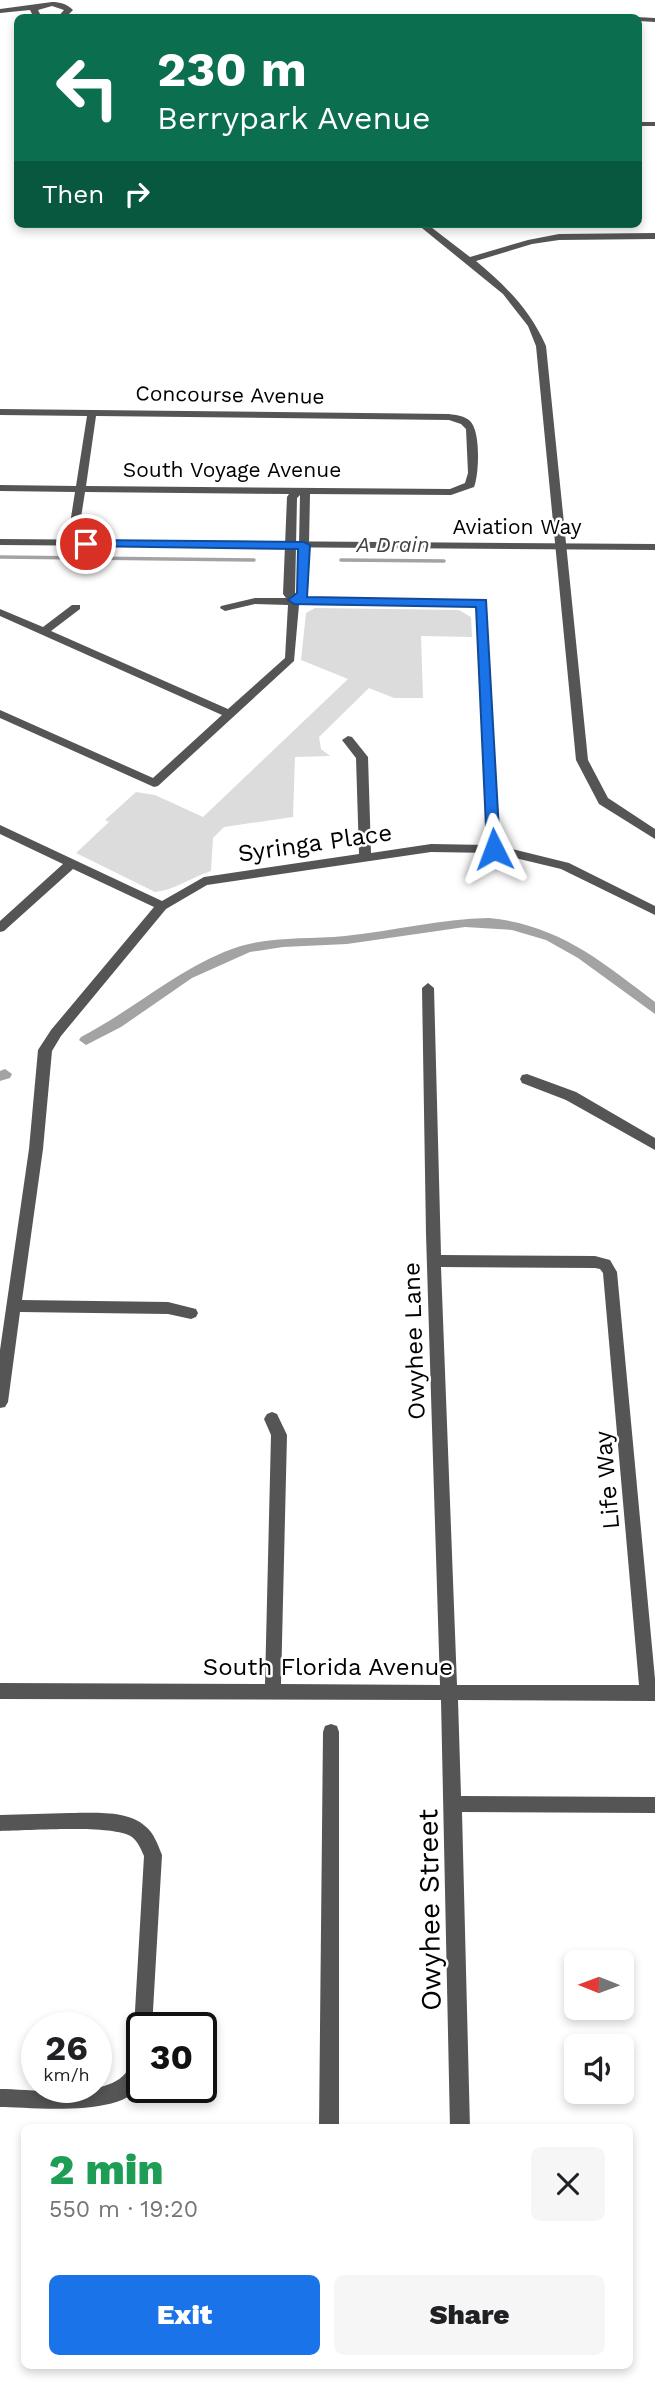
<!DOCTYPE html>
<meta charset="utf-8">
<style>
:root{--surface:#fff;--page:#f6f6f6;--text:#202124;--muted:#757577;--accent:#1a73e8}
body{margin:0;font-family:"Work Sans",sans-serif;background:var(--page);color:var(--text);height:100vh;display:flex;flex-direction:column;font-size:26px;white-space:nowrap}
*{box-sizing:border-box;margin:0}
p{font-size:23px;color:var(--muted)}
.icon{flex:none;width:38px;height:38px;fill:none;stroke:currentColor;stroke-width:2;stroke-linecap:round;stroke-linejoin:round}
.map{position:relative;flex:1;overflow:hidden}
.drawer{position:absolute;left:21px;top:2124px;width:612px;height:245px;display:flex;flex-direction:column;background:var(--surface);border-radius:10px;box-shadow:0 4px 10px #0003}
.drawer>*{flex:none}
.hud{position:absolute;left:14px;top:14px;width:628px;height:214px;border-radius:10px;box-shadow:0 4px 10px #0003;background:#0b6e4f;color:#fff;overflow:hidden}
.needle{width:46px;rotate:271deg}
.controls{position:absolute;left:564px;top:1950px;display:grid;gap:14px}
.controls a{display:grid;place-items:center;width:70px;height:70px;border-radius:10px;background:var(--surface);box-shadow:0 4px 10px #0003;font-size:35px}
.speed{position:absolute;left:21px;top:2012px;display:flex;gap:14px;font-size:35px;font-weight:700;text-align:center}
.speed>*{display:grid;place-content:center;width:91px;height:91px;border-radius:50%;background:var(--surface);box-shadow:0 4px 10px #0003;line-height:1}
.speed small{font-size:18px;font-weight:400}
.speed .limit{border:4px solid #111;border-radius:10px;background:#fff;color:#111}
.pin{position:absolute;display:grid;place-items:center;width:60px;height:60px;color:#fff;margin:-30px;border:4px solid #fff;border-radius:50%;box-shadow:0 2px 7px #0007}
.me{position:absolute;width:77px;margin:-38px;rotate:357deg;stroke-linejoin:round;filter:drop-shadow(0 0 5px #0008)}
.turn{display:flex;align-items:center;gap:24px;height:147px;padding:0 28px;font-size:32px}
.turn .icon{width:91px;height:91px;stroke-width:2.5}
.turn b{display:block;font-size:49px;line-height:60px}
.then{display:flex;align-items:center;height:66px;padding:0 28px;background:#0003;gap:14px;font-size:26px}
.round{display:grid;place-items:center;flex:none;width:74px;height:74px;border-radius:10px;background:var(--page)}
.overview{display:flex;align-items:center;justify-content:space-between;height:119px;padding:0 28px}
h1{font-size:42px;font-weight:800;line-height:52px;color:#1e9e55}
.action{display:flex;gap:14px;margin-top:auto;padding:14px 28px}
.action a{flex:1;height:80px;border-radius:10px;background:var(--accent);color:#fff;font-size:28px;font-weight:800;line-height:80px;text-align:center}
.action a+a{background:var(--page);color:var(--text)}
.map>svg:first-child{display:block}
.green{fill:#dcdcdc}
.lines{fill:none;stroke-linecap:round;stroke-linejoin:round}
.stream{stroke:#a3a3a3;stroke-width:3.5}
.canal{fill:#a3a3a3;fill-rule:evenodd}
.minor{fill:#555;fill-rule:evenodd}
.tertiary{fill:#555;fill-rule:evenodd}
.route{fill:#1a73e8;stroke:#114b97;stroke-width:2}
.labels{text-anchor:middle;stroke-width:5;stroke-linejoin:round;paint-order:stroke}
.far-street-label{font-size:21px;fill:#000;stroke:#fff}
.far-water-label{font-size:21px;font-style:italic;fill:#444;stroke:#fff}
.street-label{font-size:24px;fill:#000;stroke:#fff}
.near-street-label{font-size:28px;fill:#000;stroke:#fff}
</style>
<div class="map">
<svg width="655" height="2391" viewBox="0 0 655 2391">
<rect width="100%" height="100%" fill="#fff"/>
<path class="green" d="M315 608 459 610 471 617 472 637 421 636 423 698H394L369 688 319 737 321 749 330 756 295 757 293 817 224 827 213 838 211 871C192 877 175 890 155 892L76 853 109 822 105 820 136 792 155 795 203 817 348 679 301 660 306 613Z"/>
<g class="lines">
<g class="stream">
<path d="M0 557 254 560"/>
<path d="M341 560 444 561"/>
</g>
<g class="canal">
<path d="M489 918C559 925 601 961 655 1002V1014L578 958 546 940 512 930 465 927 347 944 283 947 250 952 192 978 121 1027 86 1045 79 1040 81 1037C131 1011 172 974 224 952 264 935 303 940 345 936 394 931 440 919 489 918Z"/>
<path d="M5 1069 12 1074 10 1078 0 1081V1071Z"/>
</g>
<g class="minor">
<rect x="639" y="122" width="16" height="4"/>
<path d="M417 224H427L470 257 528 240 559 234 655 233V239L559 240 532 244 476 261C506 286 530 310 546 346L588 760 608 798 655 829V839L599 804 576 760 536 346 528 326 503 294Z"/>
<path d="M0 409 449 414C456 415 465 416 470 421 481 431 479 475 474 487L451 495 310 494 308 594 304 598 486 601 500 846 569 863 655 906V915L561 869 494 853 431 852 207 885 166 909 61 1036 52 1051 43 1149 22 1300 168 1302 196 1309 198 1313 196 1317 191 1319 168 1314 20 1312 8 1402 5 1407 0 1408V1350L29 1149 38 1050 51 1030 154 907 73 869 4 931 0 932V921L63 864 0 834V825L162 901 204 877 359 854 356 758 342 740 348 736 352 737 368 757 371 853 431 844 488 845 477 606 299 605 294 661 158 786 154 787 0 718V710L153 778 222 715 0 616V609L43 627 72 605H80V609L51 631 228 709 285 658 288 605 255 604 225 611 220 608 221 606 255 598H286L283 594 287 497 289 494 85 492 77 543 72 546 68 545 67 543 75 492 0 491V485L76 486 87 416 0 415ZM96 416 449 420 461 424 466 429 468 473 465 483 450 489 86 486ZM300 495 298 593 295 595 297 498Z"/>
<path d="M428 983 434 988 441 1255 595 1256 610 1260 617 1272 655 1679V1701L458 1700 461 1796 655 1797V1813L462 1812 470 2128H450L441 1700 0 1699V1683L265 1684 271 1435 264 1419 267 1414 272 1412 277 1414 287 1435 281 1684 440 1685 426 1234 422 988ZM441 1267 595 1268 600 1269 603 1273 639 1685H457Z"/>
<path d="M527 1074 576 1092 655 1138V1150L566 1100 522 1083 520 1079 522 1075Z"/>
<path d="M331 1724 337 1726 339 1732V2128H319L323 1732 325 1726Z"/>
<path d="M70 1813C92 1813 128 1810 145 1826 154 1833 158 1845 162 1855L152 2028H142V2037L136 2035 134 2028 144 1856C141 1849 138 1842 132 1837 113 1824 26 1831 0 1831V1815Z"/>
<path d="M142 2037C142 2050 145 2067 142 2080 133 2119 29 2107 0 2107V2089C31 2089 109 2100 127 2071 133 2062 131 2050 135 2039Z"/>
</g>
<g class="tertiary">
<path d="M52 2C60 2 67 4 73 10L67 16H443L446 18H57L64 10 52 6 38 10 42 18H34L30 10 0 13V9Z"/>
<path d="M636 17 655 18V22L639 21V18Z"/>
<path d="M0 539 655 544V550L0 545Z"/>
</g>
</g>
<path class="route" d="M86 540 304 542 310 545 307 597 486 600 500 849 498 852H489L487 849 476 607 294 604 288 600 297 593 298 549 82 546 80 544Z"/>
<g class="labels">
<g class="far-street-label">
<text transform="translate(230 395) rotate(1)" y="7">Concourse Avenue</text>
<text x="232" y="477">South Voyage Avenue</text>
<text x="517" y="534">Aviation Way</text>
</g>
<g class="far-water-label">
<text x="393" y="552">A Drain</text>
</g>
<g class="street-label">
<text transform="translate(315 843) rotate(-8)" y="8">Syringa Place</text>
<text transform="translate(414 1341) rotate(-92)" y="8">Owyhee Lane</text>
<text transform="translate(607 1480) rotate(-95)" y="8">Life Way</text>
<text x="328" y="1675">South Florida Avenue</text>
</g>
<g class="near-street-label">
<text transform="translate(429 1910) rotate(-91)" y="10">Owyhee Street</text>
</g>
</g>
</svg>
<div class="controls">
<a><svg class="needle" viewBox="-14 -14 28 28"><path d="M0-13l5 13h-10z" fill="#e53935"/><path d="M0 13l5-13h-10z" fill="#757577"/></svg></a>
<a><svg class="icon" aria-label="sound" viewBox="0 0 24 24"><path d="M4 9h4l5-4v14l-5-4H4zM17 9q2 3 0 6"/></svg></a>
</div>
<div class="speed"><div>26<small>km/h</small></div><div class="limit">30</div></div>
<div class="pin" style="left:86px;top:544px;background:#d93025"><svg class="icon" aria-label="arrive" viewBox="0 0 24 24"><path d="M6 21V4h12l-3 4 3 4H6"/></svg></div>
<svg class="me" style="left:494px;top:849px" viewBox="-20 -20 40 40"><path d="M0-17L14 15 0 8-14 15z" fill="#1a73e8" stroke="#fff" stroke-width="4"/></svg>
<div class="hud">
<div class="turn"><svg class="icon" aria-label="left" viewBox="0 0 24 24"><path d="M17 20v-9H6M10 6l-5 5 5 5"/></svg><div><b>230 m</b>Berrypark Avenue</div></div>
<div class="then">Then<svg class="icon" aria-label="right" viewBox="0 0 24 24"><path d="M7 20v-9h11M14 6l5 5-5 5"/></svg></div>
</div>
<section class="drawer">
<div class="overview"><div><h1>2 min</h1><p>550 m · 19:20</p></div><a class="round"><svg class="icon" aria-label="close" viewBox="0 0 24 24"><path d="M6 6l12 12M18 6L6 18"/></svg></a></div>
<div class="action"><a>Exit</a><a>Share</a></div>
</section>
</div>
